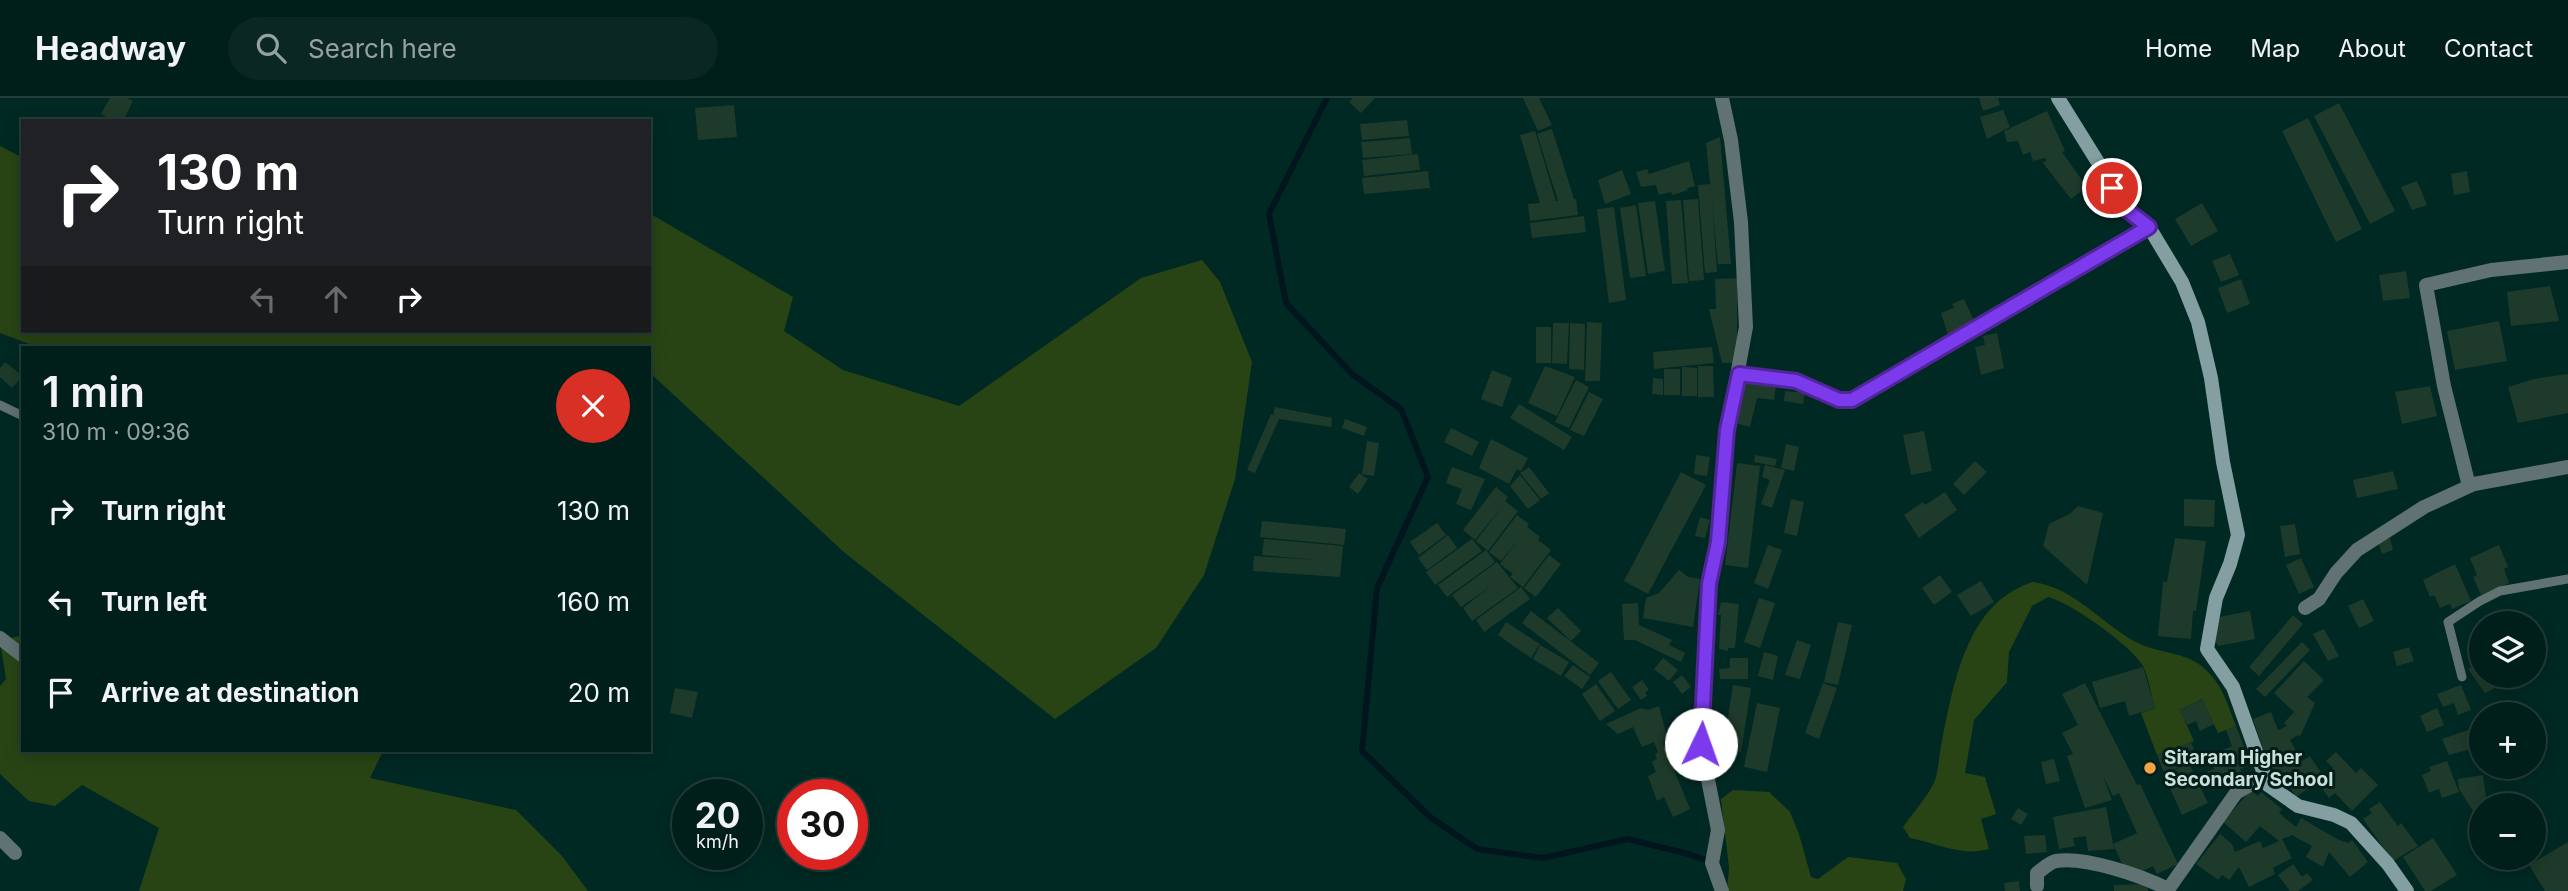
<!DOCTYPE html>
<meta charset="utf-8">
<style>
:root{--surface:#011f1a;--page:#0b2723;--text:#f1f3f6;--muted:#96a2a2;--line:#233d39}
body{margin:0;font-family:Inter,sans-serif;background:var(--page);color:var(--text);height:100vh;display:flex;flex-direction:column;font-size:26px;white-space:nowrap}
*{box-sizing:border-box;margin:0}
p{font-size:23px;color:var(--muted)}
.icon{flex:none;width:38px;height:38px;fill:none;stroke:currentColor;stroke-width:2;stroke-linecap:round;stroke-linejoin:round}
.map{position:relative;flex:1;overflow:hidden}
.sheet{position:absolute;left:21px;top:248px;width:630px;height:406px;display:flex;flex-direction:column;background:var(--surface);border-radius:0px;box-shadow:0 4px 18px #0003,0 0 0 2px var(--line)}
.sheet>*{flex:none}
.hud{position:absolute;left:21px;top:21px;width:630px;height:214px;border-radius:0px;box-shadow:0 4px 18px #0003,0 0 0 2px var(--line);background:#202124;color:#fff;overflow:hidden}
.tools{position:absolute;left:2469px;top:513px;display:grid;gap:14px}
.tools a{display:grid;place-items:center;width:77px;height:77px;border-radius:50%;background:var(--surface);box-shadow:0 4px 18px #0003,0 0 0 2px var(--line);font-size:35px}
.speed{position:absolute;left:672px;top:681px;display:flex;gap:14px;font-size:35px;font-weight:700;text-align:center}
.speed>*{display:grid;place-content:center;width:91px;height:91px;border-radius:50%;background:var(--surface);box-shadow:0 4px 18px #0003,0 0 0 2px var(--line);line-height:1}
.speed small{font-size:18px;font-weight:400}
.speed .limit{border:10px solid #d22;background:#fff;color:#111}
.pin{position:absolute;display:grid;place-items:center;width:60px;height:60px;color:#fff;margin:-30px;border:4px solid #fff;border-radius:50%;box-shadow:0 2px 7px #0007}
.me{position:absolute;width:77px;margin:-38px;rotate:3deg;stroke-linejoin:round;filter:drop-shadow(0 0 5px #0008)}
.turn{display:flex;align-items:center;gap:24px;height:147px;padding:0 21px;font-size:32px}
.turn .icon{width:91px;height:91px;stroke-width:2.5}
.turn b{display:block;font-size:49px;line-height:60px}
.lanes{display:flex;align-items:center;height:66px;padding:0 21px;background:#0003;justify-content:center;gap:35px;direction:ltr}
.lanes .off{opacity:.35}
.round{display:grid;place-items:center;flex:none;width:74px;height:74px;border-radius:37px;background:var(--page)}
.overview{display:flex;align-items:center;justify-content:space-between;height:119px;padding:0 21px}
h1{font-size:42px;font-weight:600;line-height:52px}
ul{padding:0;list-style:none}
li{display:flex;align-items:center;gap:21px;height:91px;padding:0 21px}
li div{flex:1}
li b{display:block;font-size:26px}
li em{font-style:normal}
header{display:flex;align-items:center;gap:42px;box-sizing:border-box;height:98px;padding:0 35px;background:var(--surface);border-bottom:2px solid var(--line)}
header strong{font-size:33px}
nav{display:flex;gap:38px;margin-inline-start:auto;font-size:24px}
.search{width:490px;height:63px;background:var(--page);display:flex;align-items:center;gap:18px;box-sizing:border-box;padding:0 24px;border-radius:38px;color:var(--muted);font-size:26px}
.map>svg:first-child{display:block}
.green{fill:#284414}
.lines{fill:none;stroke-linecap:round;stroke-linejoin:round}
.stream{stroke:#00151e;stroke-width:6}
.building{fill:#1e3a2a}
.lane{stroke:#617273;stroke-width:9}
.street{stroke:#617273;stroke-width:14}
.secondary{stroke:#849fa2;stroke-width:14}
.route-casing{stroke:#51269a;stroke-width:18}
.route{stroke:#7c3aed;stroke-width:12}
.poi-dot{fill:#f5a345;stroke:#021e19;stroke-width:2.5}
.labels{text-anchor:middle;stroke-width:6;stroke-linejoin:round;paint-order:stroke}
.poi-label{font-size:19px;font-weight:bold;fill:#cce0db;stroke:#021e19;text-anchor:start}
</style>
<header>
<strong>Headway</strong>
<div class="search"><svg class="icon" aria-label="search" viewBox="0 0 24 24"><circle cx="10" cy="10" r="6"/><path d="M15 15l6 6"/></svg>Search here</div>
<nav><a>Home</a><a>Map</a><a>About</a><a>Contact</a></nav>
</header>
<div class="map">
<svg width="2568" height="793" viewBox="0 0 2568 793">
<rect width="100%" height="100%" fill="#012923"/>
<g class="green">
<path d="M0 48 23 60V233H649V115L793 199 784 233 843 272 959 308 1141 180 1202 162 1220 184 1252 264 1235 381 1204 477 1156 550 1055 621 845 455 649 274V250H40L0 235Z"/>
<path d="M2033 484C2077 490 2102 528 2140 546 2162 556 2187 554 2205 571 2222 586 2228 607 2236 628L2218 635 2202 601 2180 612 2194 643 2157 657 2141 615 2155 610C2151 597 2149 580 2143 568 2132 548 2070 504 2048 499L2032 508 2009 554 2007 584 1974 622 1965 675 1985 679 1996 716 1981 721 1989 751C1961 759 1937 745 1910 740L1903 729C1913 715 1926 700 1934 685 1939 673 1939 655 1942 643 1954 584 1967 504 2033 484Z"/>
<path d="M23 537V653H383L370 680 516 712 562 758 588 793H139L159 730 82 687 55 708 29 703 0 676V588L6 581 0 543Z"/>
<path d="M1733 692 1769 694 1790 714 1799 736 1811 779 1818 781 1848 759 1897 765 1906 781 1903 793H1727L1729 770 1721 701Z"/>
</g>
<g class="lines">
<path class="stream" d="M1327 0 1269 116 1286 205 1352 276 1401 311 1428 379 1377 490 1362 653 1430 719 1477 751 1543 760 1628 741 1688 756 1711 764"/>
</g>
<g class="building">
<path d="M110 0H127L133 3 123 23H114L101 16Z"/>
<path d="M1353 0H1375L1361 15 1349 4Z"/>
<path d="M1523 0H1539L1552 27 1538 33Z"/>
<path d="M1979 0H1998L2000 7 1983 13Z"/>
<path d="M2339 5 2395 113 2370 126 2314 18Z"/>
<path d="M734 7 737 39 698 42 695 10Z"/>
<path d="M2003 12 2010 29 1987 41 1980 19Z"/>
<path d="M2047 13 2065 53 2062 54 2087 89 2071 101 2043 65 2047 62 2045 60 2033 63 2030 54 2023 57 2018 43 2007 44 2004 33Z"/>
<path d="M2308 20 2362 131 2336 144 2282 33Z"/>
<path d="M1407 22 1409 38 1362 42 1360 26Z"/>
<path d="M1552 31 1574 101H1576L1578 117 1530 123 1528 106 1540 105 1520 37 1535 33 1556 103H1558L1537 36Z"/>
<path d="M1720 39 1731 166H1718L1706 45Z"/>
<path d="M1410 40 1412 56 1363 60 1361 44Z"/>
<path d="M1418 56 1420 72 1364 78 1362 62Z"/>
<path d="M1689 63 1695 88 1687 90 1688 92 1672 97 1671 94 1659 97 1656 87 1641 89 1636 74 1647 71 1649 76Z"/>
<path d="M1622 72 1631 96 1605 106 1598 82Z"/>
<path d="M1428 73 1430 90 1364 96 1362 80Z"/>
<path d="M2467 73 2470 94 2454 97 2451 76Z"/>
<path d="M2417 83 2427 107 2412 112 2401 89Z"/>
<path d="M1711 86 1717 174 1705 175 1698 87Z"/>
<path d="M1698 101 1704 182 1689 183 1683 102Z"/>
<path d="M1681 102 1688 185 1672 186 1666 103Z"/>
<path d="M1655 103 1665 173 1648 176 1638 105Z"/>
<path d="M2202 105 2218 133 2191 148 2175 121Z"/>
<path d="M1636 107 1646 178 1630 180 1620 110Z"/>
<path d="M1614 109 1626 202 1609 205 1597 111Z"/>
<path d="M1584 118 1586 134 1532 140 1530 125Z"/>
<path d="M2230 156 2239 177 2221 184 2212 163Z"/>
<path d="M2406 173 2410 200 2383 203 2379 177Z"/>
<path d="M1737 180V252L1734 265H1722L1709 211H1716L1715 181Z"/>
<path d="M2241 181 2250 206 2227 215 2218 190Z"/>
<path d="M2550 188 2559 223 2511 228 2507 194Z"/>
<path d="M1964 201 1974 223 1948 237 1941 215 1954 210 1952 206Z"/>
<path d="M2499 223 2507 263 2455 272 2447 233Z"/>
<path d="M1587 224 1602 225 1600 283H1585Z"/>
<path d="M1553 225H1569L1567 266 1552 265Z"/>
<path d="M1570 225 1585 226 1584 272 1569 271Z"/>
<rect x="1536" y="229" width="15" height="36"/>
<path d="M1997 235 2004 270 1981 277 1975 249 1985 247 1983 238Z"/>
<path d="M1712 249 1714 265 1654 271 1653 254Z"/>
<path d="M5 264 23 278 12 290 0 279V270Z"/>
<path d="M1545 268 1575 279 1557 318 1528 305Z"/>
<path d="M1698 268H1713L1714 299H1698Z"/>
<path d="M1682 269 1697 270V298H1682Z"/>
<rect x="1664" y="271" width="16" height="26"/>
<path d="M1492 272 1512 280 1502 309 1481 301Z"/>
<path d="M2568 276V315L2518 325 2508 289 2534 281Z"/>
<path d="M1653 280 1663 281V297L1652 296Z"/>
<path d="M1576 282 1589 289 1569 330 1555 324Z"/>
<path d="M1746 284 1776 287 1774 302 1757 300 1750 329 1735 325Z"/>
<path d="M2430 288 2437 318 2402 326 2395 294Z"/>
<path d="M1785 293 1805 295 1803 306 1784 303Z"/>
<path d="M1589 294 1603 301 1584 338 1570 332Z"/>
<path d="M1519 306 1572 339 1564 352 1510 320Z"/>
<path d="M1275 309 1332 320 1331 329 1279 321 1255 375 1247 372 1271 316 1273 317Z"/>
<path d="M1345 321 1367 329 1364 338 1342 330Z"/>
<path d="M1451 330 1479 344 1472 358 1444 344Z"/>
<path d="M1924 333 1932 373 1911 377 1903 337Z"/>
<path d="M1491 341 1528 360 1521 373 1517 371 1509 386 1479 370Z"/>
<path d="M1367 343 1379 345 1374 378 1362 376Z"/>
<path d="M1786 346 1799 349 1794 373 1781 370Z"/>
<path d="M1696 357 1710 359 1707 378 1694 376Z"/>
<path d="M1755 357 1777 361 1775 368 1754 364Z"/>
<path d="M1975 363 1987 374 1964 397 1953 386Z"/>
<path d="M1737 365 1760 368 1748 470 1725 467Z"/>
<path d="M1765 367 1785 372 1772 410 1761 406 1770 382 1762 379Z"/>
<path d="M1452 369 1485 381 1471 412 1456 406 1462 391 1446 385Z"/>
<path d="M1529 369 1549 395 1541 401 1520 375Z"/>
<path d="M2393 373 2398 391 2357 400 2353 382Z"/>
<path d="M1681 374 1706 387 1648 496 1624 483Z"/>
<path d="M1359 375 1368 381 1358 396 1349 389Z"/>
<path d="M1520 377 1540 402 1528 411 1510 388Z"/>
<path d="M1496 389 1508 399 1505 403 1518 413 1488 453 1476 443 1504 406 1475 442 1463 432Z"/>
<path d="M1945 394 1957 412 1919 440 1904 417 1923 404 1925 407Z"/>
<path d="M1791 401 1804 404 1797 438 1784 435Z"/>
<path d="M2184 401 2215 402 2214 429 2184 428Z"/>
<path d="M2078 408 2103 415 2087 487 2043 448 2049 426 2071 415Z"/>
<path d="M1517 417 1529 426 1527 429 1540 439 1538 442 1551 452 1523 489 1510 479 1513 476 1500 466 1519 441 1501 463 1489 454Z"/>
<path d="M1700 419 1710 422 1705 440 1695 438Z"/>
<path d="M1262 423 1346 431 1344 447 1260 439Z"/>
<path d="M1437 425 1446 437 1419 457 1410 444Z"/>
<path d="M2295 426 2300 456 2285 459 2280 428Z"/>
<path d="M1448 437 1457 450 1427 472 1418 460Z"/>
<path d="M2175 440 2206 443 2196 513H2193L2191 541 2158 538 2163 484H2167Z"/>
<path d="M2390 440 2393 452 2382 456 2378 443Z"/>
<path d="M1264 441 1343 448 1340 479 1253 473 1254 458 1315 462 1262 457Z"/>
<path d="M1472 441 1482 453 1435 487 1426 474Z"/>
<path d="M1768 447 1782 452 1768 491 1754 485Z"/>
<path d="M2499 447 2508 469 2504 471 2509 485 2481 497 2473 479 2477 477 2470 460Z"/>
<path d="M1486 452 1495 464 1447 499 1438 487Z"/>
<path d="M1549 457 1561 466 1536 499 1524 490Z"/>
<path d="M2301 460 2314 489 2299 496 2286 467Z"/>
<path d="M1497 464 1518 490 1472 523 1463 510 1490 489 1461 509 1452 497Z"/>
<path d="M2455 466 2471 503 2452 511 2450 506 2440 510 2434 497 2430 499 2423 482Z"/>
<path d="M1679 472 1688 479 1700 481 1693 529 1643 520 1646 500 1659 495Z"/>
<path d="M1940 477 1952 494 1934 507 1922 490Z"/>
<path d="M1981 483 1994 504 1971 518 1957 497Z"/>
<path d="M1521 489 1530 501 1484 534 1476 522Z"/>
<path d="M1759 500 1775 505 1760 550 1744 544Z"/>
<path d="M2363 501 2374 523 2359 530 2348 508Z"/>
<path d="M1721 504 1739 506 1735 550H1728V553L1719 551 1721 517H1718Z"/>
<path d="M1638 505 1639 527 1672 542 1669 547 1685 555 1681 564 1635 542H1624L1622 506Z"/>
<path d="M1558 510 1581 533 1571 543 1547 520Z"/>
<path d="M1531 513 1599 565 1590 577 1522 525Z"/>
<path d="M2250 513 2255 541 2218 548 2213 538 2214 520Z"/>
<path d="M2293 517 2303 526 2259 578 2249 569Z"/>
<path d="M1506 524 1540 546 1531 560 1498 537Z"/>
<path d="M1838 524 1852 527 1838 587 1824 584Z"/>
<path d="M2324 531 2339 558 2328 563 2313 536Z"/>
<path d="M1797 542 1811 547 1800 581 1785 577Z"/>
<path d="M2302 544 2310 552 2265 599 2256 591Z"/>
<path d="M1540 547 1569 564 1561 578 1533 561Z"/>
<path d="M2409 549 2414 563 2397 568 2393 554Z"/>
<path d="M1764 554 1778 558 1773 582 1758 578Z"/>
<path d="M1663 560 1678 572 1669 583 1654 571Z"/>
<path d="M1730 560H1748V581H1720L1719 571 1730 570Z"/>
<path d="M2304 563 2324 582 2307 599 2315 605 2300 639 2298 637 2290 642 2302 663 2310 658 2324 679 2333 670 2326 663 2336 654 2356 675 2361 670 2378 687 2352 713 2335 695 2329 700 2317 684 2296 699 2283 678 2279 681 2265 657 2253 621 2271 614 2278 632 2287 628 2284 625 2294 614 2274 595Z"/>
<path d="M2482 564V578H2518L2485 595 2468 571Z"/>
<path d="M1573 567 1590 579 1582 591 1564 578Z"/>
<path d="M2143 569 2155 610 2129 618 2125 603 2100 610 2092 584Z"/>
<path d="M1611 574 1631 602 1618 611 1598 583Z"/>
<path d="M1682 577 1691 589 1682 596 1673 584Z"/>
<path d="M1642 582 1649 592 1645 594 1647 598 1641 602 1632 589Z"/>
<path d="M1823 585 1837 590 1819 641 1805 635Z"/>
<path d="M2085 585 2137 687 2140 686 2178 766 2157 776 2153 768 2140 774 2124 770 2113 746 2137 735 2119 695 2113 698 2103 678 2112 702 2085 710 2067 658 2073 656 2062 635 2078 627 2062 596Z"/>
<path d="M1596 586 1615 613 1600 623 1582 596Z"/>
<path d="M1733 587 1751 590 1741 654 1723 651Z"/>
<path d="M2461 587 2471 612 2458 617 2454 605 2443 609 2437 596Z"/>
<path d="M675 590 698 594 692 620 670 615Z"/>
<path d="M2203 601 2214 626 2200 633 2196 623 2187 627 2180 612Z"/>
<path d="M1757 605 1780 610 1767 674 1744 669Z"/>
<path d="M1659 608 1668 643 1663 645 1690 711 1673 719 1664 699 1657 703 1648 678 1656 674 1652 664 1657 661 1655 656 1658 654 1654 644 1642 649 1633 629 1618 636 1606 626 1641 610 1648 612Z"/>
<path d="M2437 610 2444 627 2427 634 2420 618Z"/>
<path d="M2236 628 2251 667 2240 671 2242 676 2211 690 2204 675 2214 671 2208 658 2232 648 2226 632Z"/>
<path d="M2474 630 2478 649 2449 657 2442 641Z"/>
<path d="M2191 644 2198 663 2189 666 2208 705 2182 717 2164 677 2183 668 2164 675 2157 657Z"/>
<path d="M2054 661 2060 683 2046 686 2041 664Z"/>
<path d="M2447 663 2459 694 2442 700 2439 691 2429 695 2422 677 2431 673 2429 669Z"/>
<path d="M2483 677 2487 707H2482V715L2475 716 2459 691 2458 681Z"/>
<path d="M2251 692 2258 698 2261 694 2282 711 2279 715 2296 729 2301 720 2337 741 2348 745 2352 742 2368 764 2350 779 2329 754 2323 769 2306 759 2312 748 2292 737 2282 741 2292 760 2273 770 2275 776 2249 789 2239 769 2229 782 2222 777 2218 782 2196 766 2220 736 2232 746 2235 754 2260 743 2263 750 2279 743 2260 728 2246 744 2223 724Z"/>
<path d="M2380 704 2398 728 2401 725 2418 748 2393 763 2363 721 2372 715 2369 711Z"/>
<path d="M2106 709 2114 751 2088 753 2086 738 2073 740 2075 748 2059 751 2053 719Z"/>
<path d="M2018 710 2028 716 2021 727 2011 721Z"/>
<path d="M2045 737 2047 754 2026 756 2024 738Z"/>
<path d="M2433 740 2457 777 2431 793H2425L2403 759Z"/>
<path d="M2568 744V793H2545L2529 767Z"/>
<path d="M2293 766 2302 779 2307 775 2313 782 2298 793H2290L2278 777Z"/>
<path d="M2019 783 2020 793H2005L2004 785Z"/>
<path d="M2147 786 2148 793H2114V787Z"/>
</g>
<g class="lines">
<g class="lane">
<path d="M0 307 23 318"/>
<path d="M2462 579 2448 524 2480 503 2500 493 2568 481"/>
</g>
<g class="street">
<path d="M1722 0 1731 42 1741 124 1746 229 1727 332 1718 444 1709 486 1701 646 1718 732 1712 765 1722 793"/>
<path d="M2568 164 2491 172 2426 187 2444 288 2468 384 2474 386 2568 369"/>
<path d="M1739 276 1796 283 1839 302H1852L2149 129"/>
<path d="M2305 510 2319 501 2336 475 2357 452 2424 409 2474 386"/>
<path d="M0 540 23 558"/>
<path d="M0 740 15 755"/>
<path d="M2037 788V775C2043 771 2050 764 2056 763 2085 758 2142 778 2168 791"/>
<path d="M2167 793 2236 695 2265 678"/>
</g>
<path class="secondary" d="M2058 0 2104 74 2119 106 2149 129 2182 184 2198 224 2211 280 2223 364 2238 437 2230 466 2216 500 2207 551 2233 589 2268 687 2298 708 2334 717 2351 725 2388 766 2407 793"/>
</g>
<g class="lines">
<defs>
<path id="route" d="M1701 646 1709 486 1718 444 1727 332 1739 276 1796 283 1839 302H1852L2149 129 2119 106 2112 90"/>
</defs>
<use href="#route" class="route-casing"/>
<use href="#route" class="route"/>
</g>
<circle class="poi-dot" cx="2150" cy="670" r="7"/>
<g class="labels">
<g class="poi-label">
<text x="2164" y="666">Sitaram Higher<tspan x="2164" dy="22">Secondary School</tspan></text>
</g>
</g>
</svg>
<div class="tools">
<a><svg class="icon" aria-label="layers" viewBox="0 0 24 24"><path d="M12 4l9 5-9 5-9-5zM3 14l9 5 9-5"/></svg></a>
<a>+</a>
<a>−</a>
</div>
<div class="speed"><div>20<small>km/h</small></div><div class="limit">30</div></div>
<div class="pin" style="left:2112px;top:90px;background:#d93025"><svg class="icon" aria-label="arrive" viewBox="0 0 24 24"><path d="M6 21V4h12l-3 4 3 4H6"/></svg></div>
<svg class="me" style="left:1701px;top:646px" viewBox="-20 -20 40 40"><circle r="19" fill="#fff"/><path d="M0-13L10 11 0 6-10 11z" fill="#7c3aed"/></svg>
<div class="hud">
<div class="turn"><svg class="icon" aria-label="right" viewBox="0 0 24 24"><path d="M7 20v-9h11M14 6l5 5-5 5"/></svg><div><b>130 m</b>Turn right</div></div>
<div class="lanes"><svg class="icon off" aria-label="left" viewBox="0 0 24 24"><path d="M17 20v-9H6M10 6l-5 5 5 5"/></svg><svg class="icon off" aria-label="ahead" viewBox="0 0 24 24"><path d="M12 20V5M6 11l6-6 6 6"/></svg><svg class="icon" aria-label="right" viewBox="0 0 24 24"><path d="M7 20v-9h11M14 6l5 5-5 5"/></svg></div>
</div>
<section class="sheet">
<div class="overview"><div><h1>1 min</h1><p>310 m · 09:36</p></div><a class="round" style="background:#d93025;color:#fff"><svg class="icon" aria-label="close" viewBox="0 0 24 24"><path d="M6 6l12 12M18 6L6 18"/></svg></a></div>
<ul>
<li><svg class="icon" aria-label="right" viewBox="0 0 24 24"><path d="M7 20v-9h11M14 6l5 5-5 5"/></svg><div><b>Turn right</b></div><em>130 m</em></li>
<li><svg class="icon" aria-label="left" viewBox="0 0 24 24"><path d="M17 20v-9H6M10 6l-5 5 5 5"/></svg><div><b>Turn left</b></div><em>160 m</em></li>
<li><svg class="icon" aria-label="arrive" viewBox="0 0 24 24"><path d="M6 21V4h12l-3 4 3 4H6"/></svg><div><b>Arrive at destination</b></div><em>20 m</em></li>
</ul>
</section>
</div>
